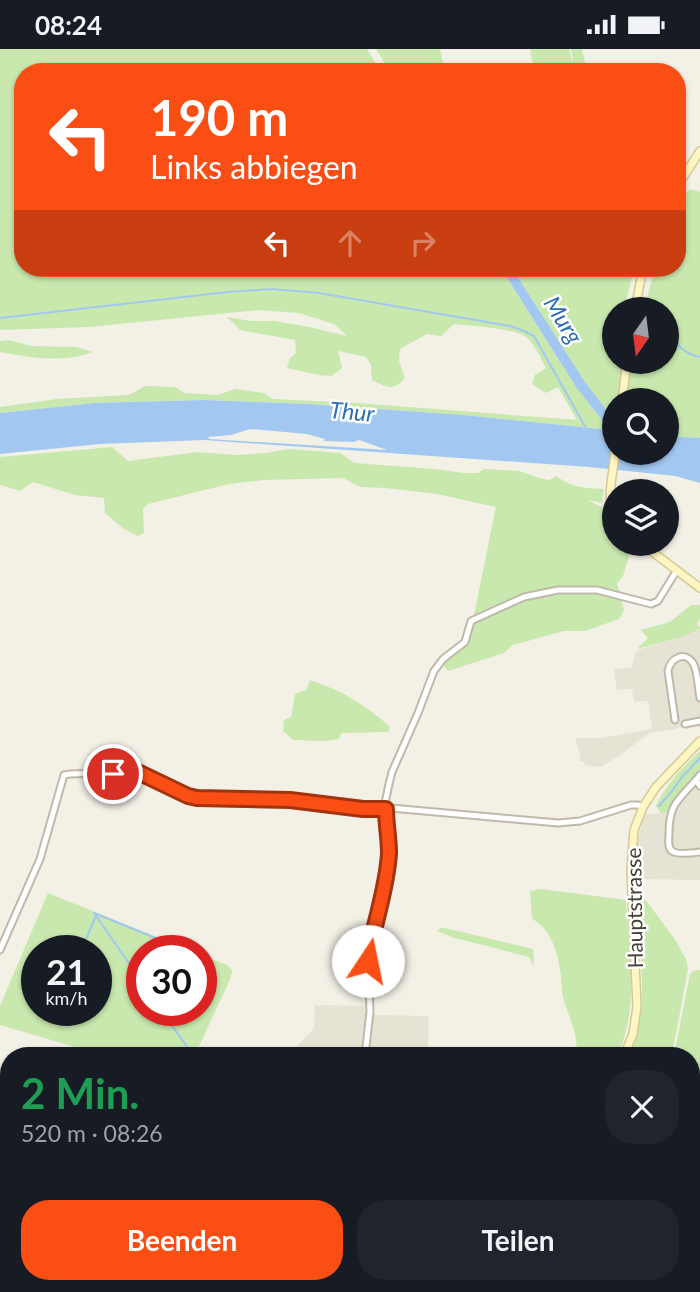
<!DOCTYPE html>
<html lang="de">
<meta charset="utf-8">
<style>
:root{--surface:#171b24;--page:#20242c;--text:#f1f3f6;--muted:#9ea1a6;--accent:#fb4e15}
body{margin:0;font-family:Lato,sans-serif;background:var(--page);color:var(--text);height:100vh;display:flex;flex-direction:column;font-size:26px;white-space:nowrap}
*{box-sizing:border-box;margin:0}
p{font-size:23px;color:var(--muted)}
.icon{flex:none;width:38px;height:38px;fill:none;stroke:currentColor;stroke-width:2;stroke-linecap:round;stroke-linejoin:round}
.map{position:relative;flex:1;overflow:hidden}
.side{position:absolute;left:0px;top:998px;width:700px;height:247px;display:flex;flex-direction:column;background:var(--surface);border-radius:28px 28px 0 0;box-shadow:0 2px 5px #0004}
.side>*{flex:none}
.top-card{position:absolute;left:14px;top:14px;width:672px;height:214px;border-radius:28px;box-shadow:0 2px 5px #0004;background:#fb4e15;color:#fff;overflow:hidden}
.needle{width:46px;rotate:194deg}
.buttons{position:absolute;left:602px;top:248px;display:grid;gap:14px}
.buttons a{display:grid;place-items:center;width:77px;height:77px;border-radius:50%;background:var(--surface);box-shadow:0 2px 5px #0004;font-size:35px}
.speed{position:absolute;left:21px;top:886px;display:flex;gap:14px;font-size:35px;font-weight:700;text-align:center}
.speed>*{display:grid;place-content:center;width:91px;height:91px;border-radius:50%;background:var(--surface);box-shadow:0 2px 5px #0004;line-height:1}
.speed small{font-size:18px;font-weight:400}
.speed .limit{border:10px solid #d22;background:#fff;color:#111}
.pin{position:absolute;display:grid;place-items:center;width:60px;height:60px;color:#fff;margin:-30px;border:4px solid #fff;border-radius:50%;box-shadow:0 2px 7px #0007}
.me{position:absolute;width:77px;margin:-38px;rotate:11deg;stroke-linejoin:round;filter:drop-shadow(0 0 5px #0008)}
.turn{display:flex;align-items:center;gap:24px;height:147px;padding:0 21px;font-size:32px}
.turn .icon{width:91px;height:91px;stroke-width:2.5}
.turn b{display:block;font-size:49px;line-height:60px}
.lanes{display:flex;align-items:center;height:66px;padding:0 21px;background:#0003;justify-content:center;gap:35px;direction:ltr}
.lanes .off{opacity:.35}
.round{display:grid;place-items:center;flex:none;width:74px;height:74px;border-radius:28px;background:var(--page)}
.summary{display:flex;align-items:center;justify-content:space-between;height:119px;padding:0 21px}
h1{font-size:42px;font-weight:700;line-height:52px;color:#1e9e55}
.cta{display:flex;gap:14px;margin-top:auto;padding:14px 21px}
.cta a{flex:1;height:80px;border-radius:28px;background:var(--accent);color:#fff;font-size:28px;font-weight:700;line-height:80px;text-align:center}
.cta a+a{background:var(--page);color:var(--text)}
.status{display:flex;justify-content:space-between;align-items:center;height:49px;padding:0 35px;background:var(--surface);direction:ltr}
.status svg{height:19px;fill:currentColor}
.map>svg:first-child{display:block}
.residential{fill:#e7e3d4}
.education{fill:#ece7d0}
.green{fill:#c8e8ae;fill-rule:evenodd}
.water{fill:#a2c8f1;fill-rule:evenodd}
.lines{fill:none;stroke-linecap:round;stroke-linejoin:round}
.stream{stroke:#a2c8f1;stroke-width:2}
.minor-casing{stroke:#bfb9a9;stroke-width:9}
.tertiary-casing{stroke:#bfb9a9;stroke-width:10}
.secondary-casing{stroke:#d4c995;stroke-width:10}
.minor{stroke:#fff;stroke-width:5}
.tertiary{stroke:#fff;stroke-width:6}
.secondary{stroke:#fff6c4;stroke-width:7}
.route-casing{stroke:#a3330e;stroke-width:18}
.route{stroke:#fb4e15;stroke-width:12}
.labels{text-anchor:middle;stroke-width:5;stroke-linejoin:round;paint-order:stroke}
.street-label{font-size:21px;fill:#464135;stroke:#fff}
.water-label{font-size:23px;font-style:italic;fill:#2e6db3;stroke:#fff}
</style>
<div class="status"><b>08:24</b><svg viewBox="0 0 49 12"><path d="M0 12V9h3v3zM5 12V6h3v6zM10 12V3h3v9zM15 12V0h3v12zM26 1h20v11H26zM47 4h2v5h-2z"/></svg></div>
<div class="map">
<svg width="700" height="1243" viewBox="0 0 700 1243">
<rect width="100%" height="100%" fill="#f3f0e6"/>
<g class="residential">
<path d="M700 580V680L697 673 675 680 649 684 622 705 601 718 584 716 585 713 580 712V707L575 689H601L652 680 648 652 634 653 632 640 617 641 614 620 631 619 636 604 641 600 682 588Z"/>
<path d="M700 723V831L636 830 637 794 644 766 668 763 674 752Z"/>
<path d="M315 956 372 957V964L377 966 429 967 428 1002H412L411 1006H288L292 998 295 999 314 979Z"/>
<path d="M97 1236H427L431 1243H102Z"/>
</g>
<path class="education" d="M700 1042V1124L691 1125V1046Z"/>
<g class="green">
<path d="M0 0H367L381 23H23V219H501L576 338 611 381 463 366 308 355 203 351 95 354 0 364V358L57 350 129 346 145 337 175 338 184 344 218 346 235 340 264 344 273 350 357 354 577 371 558 338 546 344 532 335 535 326 546 319C540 308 534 292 523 286 508 279 472 277 454 275L441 287 427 285 400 300 399 312 405 329C393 343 387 338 372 331L371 316 366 308 338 302 342 319 331 327 319 326 287 319 290 309 296 304 295 291 240 281 227 268 250 272H275L309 278 347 287 334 275 299 264 258 261 89 278 0 281Z"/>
<path d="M376 0H440L445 23H390Z"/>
<path d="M530 0H569L575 22 571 0H582L587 23H534Z"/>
<path d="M690 140 700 143V389L667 387V352H614V371L611 369 585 333 512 219H634L624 261H614V313H667V261H644L655 219H677V161L685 146Z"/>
<path d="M9 291 31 297 76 298 93 303C62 314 31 309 0 303V292Z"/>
<path d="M112 398 128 412 198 403 237 406 265 404 288 400 341 404 354 414 435 420 463 424H478L484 420 519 422 539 429 550 431 556 427C573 439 584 439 604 440L602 454 588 451 603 459C602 478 614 482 614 495H621L631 502 623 527 617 534 624 561 619 570 585 582H564L513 596 504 604 448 622 441 614 467 594 471 577 474 573 541 542 475 568 474 566 496 458 437 445 386 439 361 438 343 429 264 431 229 435 148 455 143 460 144 484 138 487 124 480 105 464 104 449 75 446 33 433 20 442 0 436V408Z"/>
<path d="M691 556H700V570L697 575 700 578V580L682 588 637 600 648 589 641 581 670 573Z"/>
<path d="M310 631C341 641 366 656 390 678L388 683 341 684 339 690 326 692 293 691 283 682 284 671 291 668 295 645 306 641Z"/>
<path d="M700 702V723L674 752 668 763 661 764 656 757C666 735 683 718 700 702Z"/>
<path d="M636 838 676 892 686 910 688 920 672 1006H630C653 953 636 894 636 838Z"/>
<path d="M541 840 626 851C629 900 640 961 617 1006H576C579 985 568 968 563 948 561 939 562 929 560 920 557 901 550 879 532 870L530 842Z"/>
<path d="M48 844 189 901H142V961H201V906L227 916 232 921 231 928 195 1006H102L0 976V957ZM37 901H96V961H37Z"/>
<path d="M440 879H445L533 900 534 918 529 908 455 889 437 882Z"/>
<path d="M700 921V1034L691 1038V1006H674L690 925 693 922Z"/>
<path d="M412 1002H428L538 1003 537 1006H411Z"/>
<path d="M427 1236H515L483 1243H431Z"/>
</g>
<path class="water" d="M501 219H512L585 333 614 371V404H667V387L700 389V434L675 427 589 418 204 391 100 395 0 405V364L95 354 203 351 308 355 463 366 610 381 576 338ZM250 380 307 385 325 390 324 392 354 393 359 391 387 401 209 390 208 388 231 386Z"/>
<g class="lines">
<g class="stream">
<path d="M0 269 228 243 271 240 319 244 510 277 524 282 534 287 586 379"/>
<path d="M667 284C676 294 685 306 700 308"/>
<path d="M659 757 672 742 682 728 700 709"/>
<path d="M94 864 142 933"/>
<path d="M94 864 158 890"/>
<path d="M81 901 96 867"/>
<path d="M161 961 192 1005"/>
<path d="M60 974 64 961"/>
</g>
<defs>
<g id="minor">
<path d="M675 671 668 622C670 610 684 601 693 614 698 623 698 639 700 649"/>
<path d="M685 675 700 672"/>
<path d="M700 726 696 731 700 737"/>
<path d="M696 731C677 752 669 756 669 785 669 790 667 798 672 802 677 806 693 804 700 803"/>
<path d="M0 901 40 810 64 726 70 725 137 723 188 746 197 749C228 751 259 749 289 751 321 754 360 765 391 759L558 774 580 772 631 756H638L643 758"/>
<path d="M365 1006 370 963 368 912 371 890 382 853 389 804 385 754 389 735 392 723 418 664 434 622 443 610 465 593 471 572 524 548 558 541H597L651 555 658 552 677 521"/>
<path d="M0 1023 9 1038"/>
<path d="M0 1067 9 1068"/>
<path d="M0 1113 9 1108"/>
<path d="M691 1127 700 1126"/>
<path d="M691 1183 700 1181"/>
<path d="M0 1231 9 1234"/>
<path d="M15 1236 41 1243"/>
<path d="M260 1243 264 1236"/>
<path d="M385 1243 398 1236"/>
<path d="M601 1243C614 1236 622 1238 635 1243"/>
</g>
<path id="tertiary" d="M691 1041 700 1037"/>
<g id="secondary">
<path d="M677 138 700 102"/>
<path d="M635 261 643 219"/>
<path d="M622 352 627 313"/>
<path d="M614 470C606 450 613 426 615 404"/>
<path d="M642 495 700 539"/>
<path d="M624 1006 633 985 637 958 631 821 634 781 643 758 656 738 700 692"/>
<path d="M232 1243 244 1236"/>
</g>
</defs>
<use href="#minor" class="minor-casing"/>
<use href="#tertiary" class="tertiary-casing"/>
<use href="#secondary" class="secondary-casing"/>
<use href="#minor" class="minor"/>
<use href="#tertiary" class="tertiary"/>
<use href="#secondary" class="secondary"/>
</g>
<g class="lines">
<defs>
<path id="route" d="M113 725 138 723 188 747 197 749 290 751 363 760H386C386 775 389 789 389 804 387 841 373 876 368 912"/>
</defs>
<use href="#route" class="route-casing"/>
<use href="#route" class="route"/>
</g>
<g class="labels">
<g class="street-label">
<text transform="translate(635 859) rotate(-91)" y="7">Hauptstrasse</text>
</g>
<g class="water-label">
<text transform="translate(563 271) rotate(58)" y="8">Murg</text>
<text transform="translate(352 363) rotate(5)" y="8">Thur</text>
</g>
</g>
</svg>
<div class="buttons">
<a><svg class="needle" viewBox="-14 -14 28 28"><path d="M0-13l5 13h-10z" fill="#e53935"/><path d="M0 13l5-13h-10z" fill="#9ea1a6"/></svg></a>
<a><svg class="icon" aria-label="search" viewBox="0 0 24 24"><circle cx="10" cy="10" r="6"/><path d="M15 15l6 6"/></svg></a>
<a><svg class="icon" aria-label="layers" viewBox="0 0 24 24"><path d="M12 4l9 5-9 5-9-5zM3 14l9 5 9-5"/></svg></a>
</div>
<div class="speed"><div>21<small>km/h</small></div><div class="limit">30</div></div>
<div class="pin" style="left:113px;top:725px;background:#d93025"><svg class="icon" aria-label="arrive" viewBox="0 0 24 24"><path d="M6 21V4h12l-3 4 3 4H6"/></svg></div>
<svg class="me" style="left:368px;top:912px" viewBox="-20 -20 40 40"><circle r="19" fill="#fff"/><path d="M0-13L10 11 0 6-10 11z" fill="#fb4e15"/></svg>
<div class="top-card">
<div class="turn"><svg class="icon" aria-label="left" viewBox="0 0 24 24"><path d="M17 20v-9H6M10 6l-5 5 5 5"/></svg><div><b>190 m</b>Links abbiegen</div></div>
<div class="lanes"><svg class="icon" aria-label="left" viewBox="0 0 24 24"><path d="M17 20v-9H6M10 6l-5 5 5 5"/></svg><svg class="icon off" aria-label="ahead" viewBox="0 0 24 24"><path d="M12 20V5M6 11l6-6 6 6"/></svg><svg class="icon off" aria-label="right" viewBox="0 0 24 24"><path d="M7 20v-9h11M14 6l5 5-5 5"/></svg></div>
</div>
<section class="side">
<div class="summary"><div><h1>2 Min.</h1><p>520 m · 08:26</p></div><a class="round"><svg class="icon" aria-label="close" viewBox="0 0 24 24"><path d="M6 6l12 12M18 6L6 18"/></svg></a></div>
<div class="cta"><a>Beenden</a><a>Teilen</a></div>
</section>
</div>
